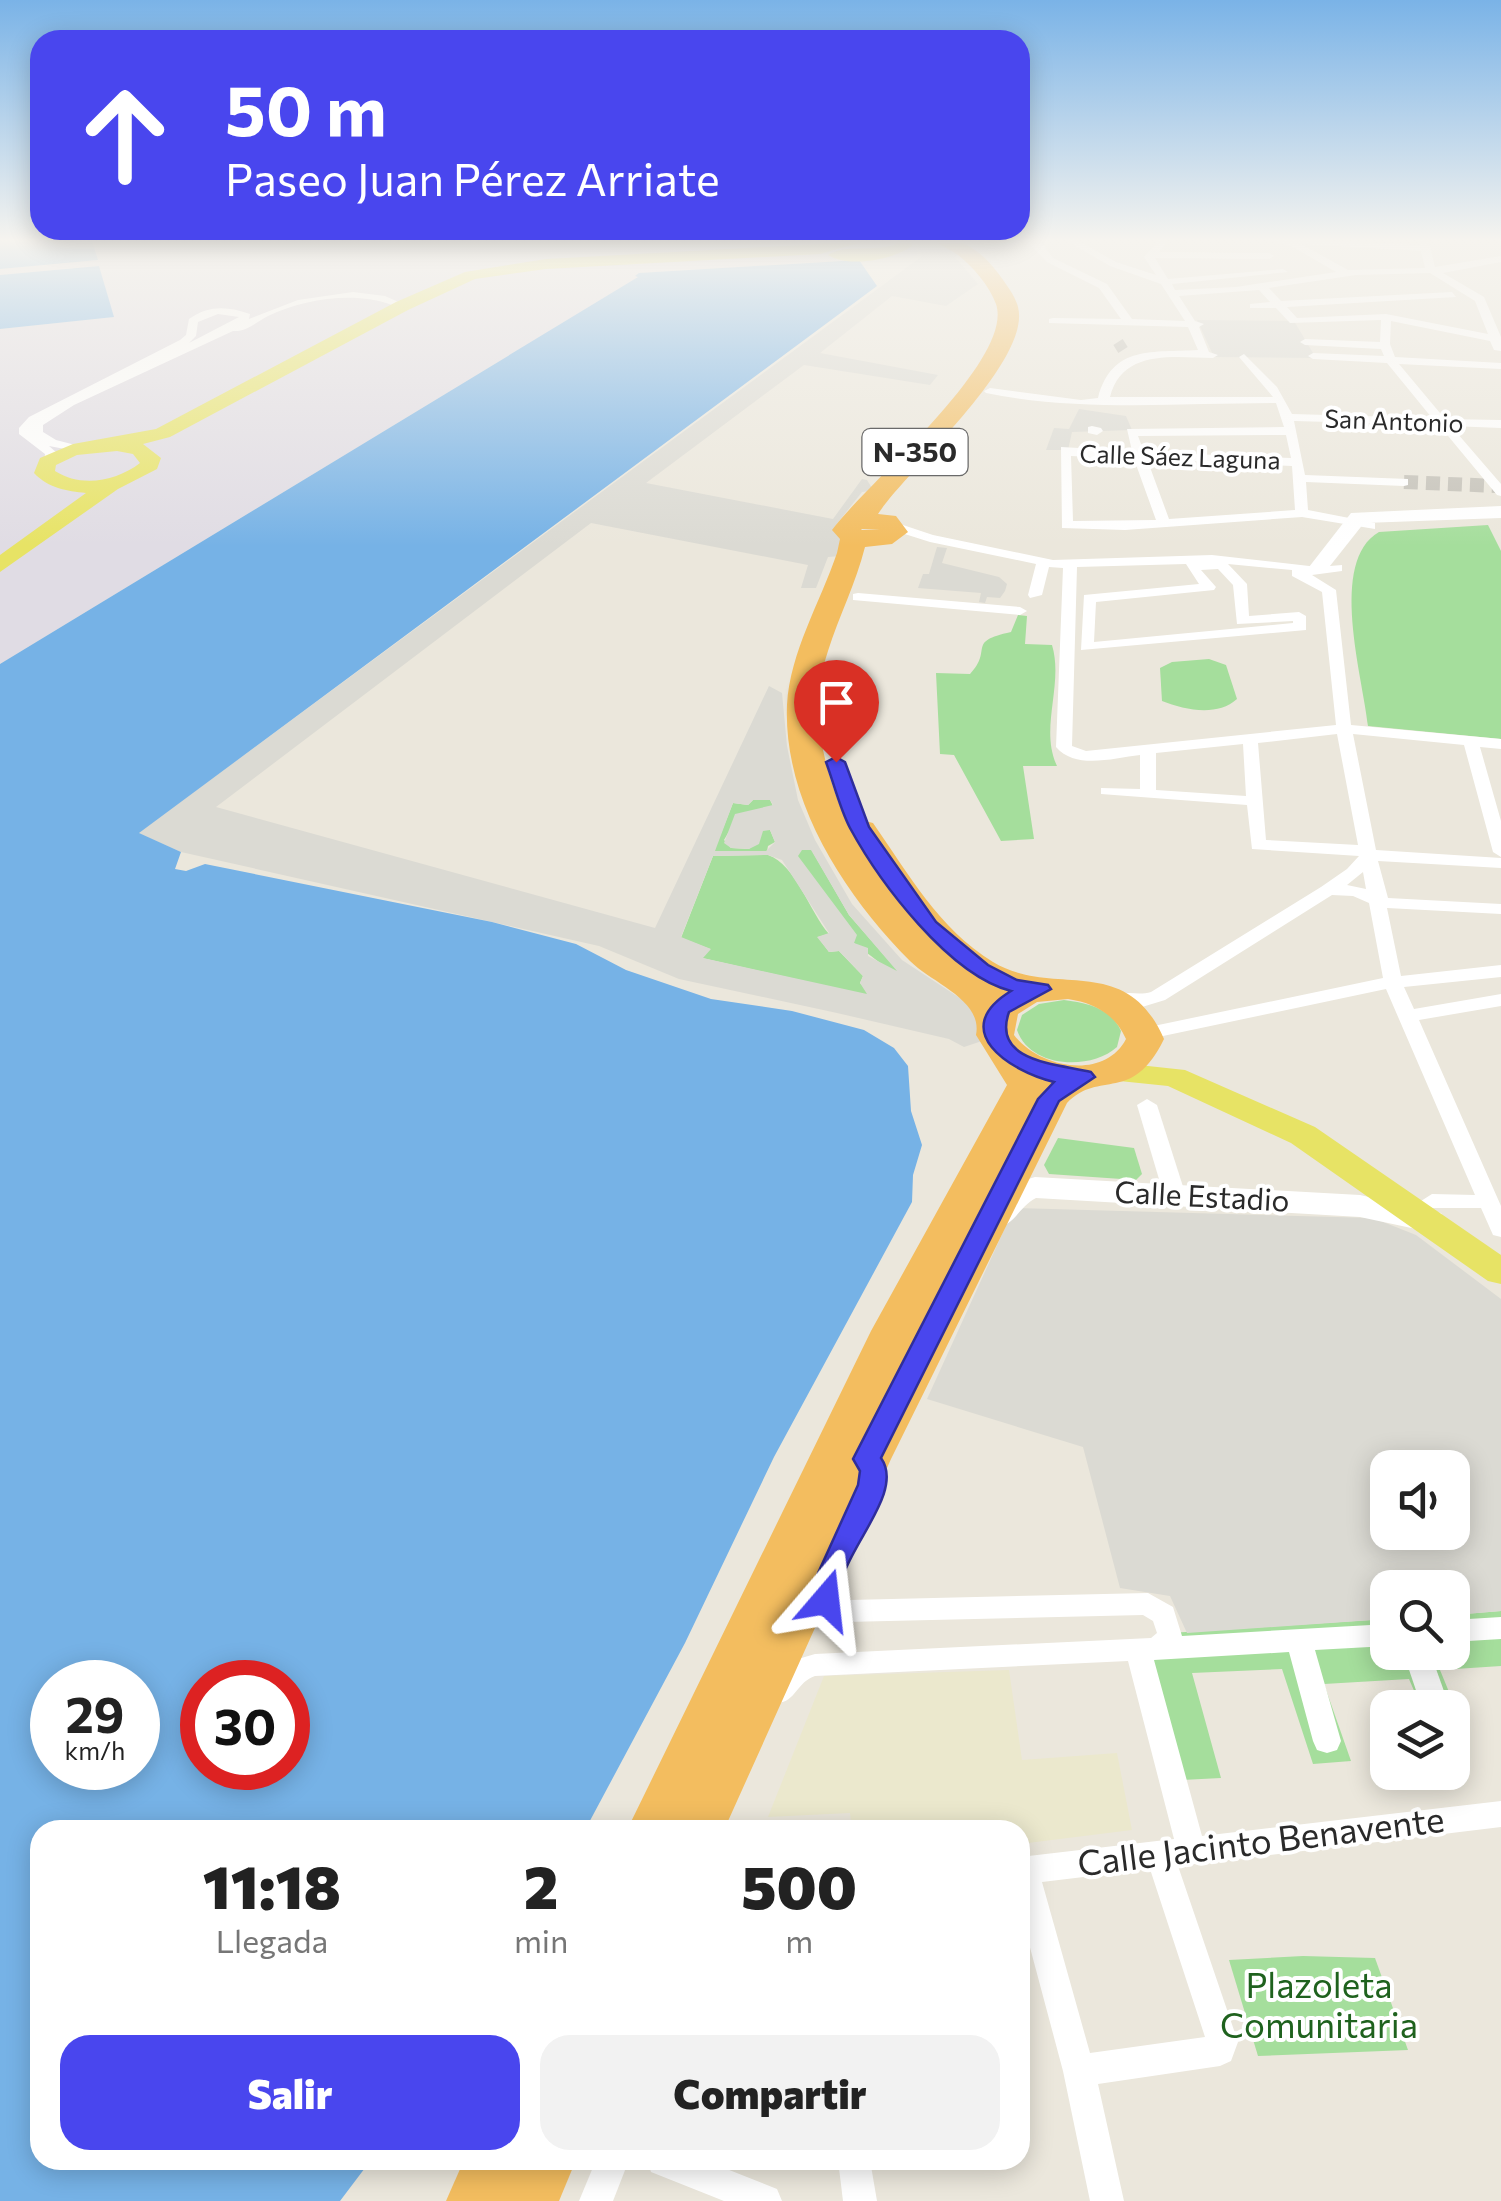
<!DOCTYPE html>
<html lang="es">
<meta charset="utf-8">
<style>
:root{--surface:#fff;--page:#f2f2f2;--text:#222;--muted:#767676;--accent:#4946ee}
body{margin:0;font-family:Commissioner,sans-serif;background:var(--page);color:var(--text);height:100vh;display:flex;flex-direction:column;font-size:38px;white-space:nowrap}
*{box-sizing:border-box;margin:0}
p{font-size:32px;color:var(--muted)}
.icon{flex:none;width:55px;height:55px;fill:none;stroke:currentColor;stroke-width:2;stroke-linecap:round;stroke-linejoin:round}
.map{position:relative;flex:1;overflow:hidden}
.side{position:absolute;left:30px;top:1820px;width:1000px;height:350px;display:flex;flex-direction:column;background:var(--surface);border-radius:30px;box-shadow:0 5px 25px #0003}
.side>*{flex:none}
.guide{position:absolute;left:30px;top:30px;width:1000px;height:210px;border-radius:30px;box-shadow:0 5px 25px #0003;background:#4946ee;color:#fff;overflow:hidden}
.tools{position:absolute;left:1370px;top:1450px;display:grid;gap:20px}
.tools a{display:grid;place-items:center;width:100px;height:100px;border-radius:20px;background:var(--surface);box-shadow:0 5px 25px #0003;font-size:50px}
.speed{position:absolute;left:30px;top:1660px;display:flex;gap:20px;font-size:50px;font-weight:700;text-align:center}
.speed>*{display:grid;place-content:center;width:130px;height:130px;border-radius:50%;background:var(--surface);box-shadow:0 5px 25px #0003;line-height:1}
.speed small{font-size:25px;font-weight:400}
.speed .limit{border:15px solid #d22;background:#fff;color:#111}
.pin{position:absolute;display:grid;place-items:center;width:85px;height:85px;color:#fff;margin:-102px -42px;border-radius:50% 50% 50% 0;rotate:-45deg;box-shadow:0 0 10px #0007}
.pin .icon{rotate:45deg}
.me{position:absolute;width:110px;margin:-55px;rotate:17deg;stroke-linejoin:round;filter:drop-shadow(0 0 8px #0008)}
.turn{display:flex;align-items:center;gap:35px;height:210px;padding:0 30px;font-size:45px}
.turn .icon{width:130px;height:130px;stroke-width:2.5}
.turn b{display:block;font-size:70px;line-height:85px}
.eta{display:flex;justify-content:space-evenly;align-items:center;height:170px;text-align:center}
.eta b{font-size:60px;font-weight:800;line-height:70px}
.action{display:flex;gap:20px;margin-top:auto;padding:20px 30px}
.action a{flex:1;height:115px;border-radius:30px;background:var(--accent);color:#fff;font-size:40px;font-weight:800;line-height:115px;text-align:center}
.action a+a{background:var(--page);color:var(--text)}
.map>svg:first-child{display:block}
.industrial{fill:#e0dce4}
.education{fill:#ebe8cd}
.green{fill:#a5de9c}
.plaza{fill:#dbdad3;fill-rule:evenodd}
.water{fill:#76b2e6;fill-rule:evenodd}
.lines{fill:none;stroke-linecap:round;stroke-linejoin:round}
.street-tunnel-far1{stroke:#c4c1b8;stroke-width:11;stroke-dasharray:11 5;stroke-linecap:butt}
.street-tunnel{stroke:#c4c1b8;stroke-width:14;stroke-dasharray:14 8;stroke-linecap:butt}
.street{fill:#fff;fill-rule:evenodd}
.secondary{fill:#fff;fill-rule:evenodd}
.primary{fill:#e7e365;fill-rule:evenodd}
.highway{fill:#f3bd5f;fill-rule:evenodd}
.route{fill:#4946ee;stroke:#2f2e9b;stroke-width:2.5}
.labels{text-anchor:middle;stroke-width:8;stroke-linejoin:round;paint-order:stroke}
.far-street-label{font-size:25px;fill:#2a2a2a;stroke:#fff}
.shield{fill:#fff;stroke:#6a6a6a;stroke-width:2.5}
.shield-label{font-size:28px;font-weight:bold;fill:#2a2a2a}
.street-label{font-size:30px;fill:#2a2a2a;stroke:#fff}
.near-street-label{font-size:35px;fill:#2a2a2a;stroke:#fff}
.near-park-label{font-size:35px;fill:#1f621e;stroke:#fff}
</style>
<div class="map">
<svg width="1501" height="2201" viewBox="0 0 1501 2201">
<rect width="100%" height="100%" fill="#ebe7dc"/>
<path class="industrial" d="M91 238H912L918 256 639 273 640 276 0 664V329L113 317 99 266 0 275V269L97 260Z"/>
<path class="education" d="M1009 1670 1022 1760 1117 1753 1132 1830 1020 1844V1830H852L850 1813 768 1817 824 1676Z"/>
<g class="green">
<path d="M1488 525 1501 551V739L1368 726C1363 677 1328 561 1379 532Z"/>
<path d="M1018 615 1027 616 1025 644 1052 645C1064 685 1039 728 1057 766H1023L1034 839 1001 841 954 755 940 754 936 673 970 674C994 649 965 642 1011 632Z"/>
<path d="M1209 659 1226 665 1237 699C1217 717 1185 710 1162 701L1160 668 1172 662Z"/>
<path d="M753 800H770L773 806 739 814 724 840 731 848 749 849 763 830H770L775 842 768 846 767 851H714L733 803 748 805Z"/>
<path d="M811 849 849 915 898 971 892 972 854 943 797 856 801 850Z"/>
<path d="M768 855C796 865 809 911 829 934L818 937 829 952 839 951 863 976 860 983 868 991 867 995 702 958 710 949 681 938 713 856Z"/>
<path d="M1064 1000C1087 1003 1111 1008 1121 1031L1117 1047C1090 1071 1030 1068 1017 1030L1022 1015 1039 1004Z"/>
<path d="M1058 1138 1134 1148 1142 1174 1136 1180 1049 1174 1044 1165Z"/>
<path d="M1501 1611V1666L1440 1670 1470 1743 1453 1744 1452 1708 1421 1707 1409 1679 1324 1684 1351 1761 1313 1764 1282 1669 1192 1673 1221 1778 1182 1780 1150 1660 1170 1633 1387 1619 1388 1652H1452L1453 1615Z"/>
<path d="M1303 1956 1375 1958 1408 2050 1258 2056 1229 1960Z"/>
</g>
<g class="plaza">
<path d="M916 238H938L960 254 955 257 978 284 946 306 892 296 820 353 938 375 930 385 804 365 646 483 833 519 862 479 867 480 872 488 870 491 862 492 836 525 841 539 840 556 828 557 816 588H801L808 565 591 523 216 807 655 928 769 686 782 693 787 746 798 800 815 840 852 904 902 960 972 1006 985 1040 964 1047 949 1039 837 1013 679 979 599 946 181 852 138 833 921 257ZM753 800H770L773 805 735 814 724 843 731 848 749 849 759 844 763 831 770 830 775 842 766 851H715L733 803 748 805ZM802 850H811L849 915 897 971 868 956V948L854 943 857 935 798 856ZM768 855 782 860 829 933 817 937 829 952 839 951 863 976 860 983 867 994 703 958 711 949 681 937 713 856Z"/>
<path d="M1197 320 1294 321 1316 358 1214 357Z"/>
<path d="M1079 409 1126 416 1132 430 1072 432 1068 450H1046L1054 428 1069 429Z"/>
<path d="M937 547 947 548 942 563 999 577 1007 584 1005 591 1000 598 987 597 985 603 979 602 981 593 918 588 923 574H929Z"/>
<path d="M1014 1208 1373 1218 1416 1235 1501 1299V1611L1453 1615 1452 1588H1388L1387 1619 1187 1633 1170 1596 1120 1588 1083 1447 927 1399ZM1388 1468H1452V1532H1388Z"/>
</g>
<g class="water">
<path d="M0 238H91L98 260 0 269Z"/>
<path d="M859 260 877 286 139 833 181 852 175 869 186 871 205 864 492 922 576 944 626 970 711 999 792 1011 864 1030 894 1048 908 1066 911 1111 922 1145 913 1175 912 1202 774 1457 685 1643 585 1830H40V2160H371L340 2201H0V664L638 277 635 276 639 273ZM52 1682H138V1768H52ZM202 1682H288V1768H202Z"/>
<path d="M99 266 114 317 0 329V275Z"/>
</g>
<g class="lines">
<path class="street-tunnel-far1" d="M1118 342 1123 350"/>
<path class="street-tunnel" d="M1404 482 1496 486"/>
<g class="street">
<path d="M971 238H1038L1053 258 1107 284 1132 319 1185 321 1161 284 1110 266 1062 238H1073L1116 262 1156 275 1144 257 1156 244 1154 238H1164L1166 244 1159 252 1269 253 1274 256 1269 259 1155 258 1168 279 1283 269 1288 272 1172 284 1175 290 1236 287 1336 272 1293 247 1266 238 1420 245 1418 238H1428L1435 267 1501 256V262L1443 273 1484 297 1501 337V351L1494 350 1490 341 1391 321 1390 344 1395 357 1501 363V369L1399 364 1445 419 1501 420V428L1451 426 1501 484V496L1497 495 1439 425 1294 421 1305 475 1408 479V485L1404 486 1306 482 1308 510 1375 523V529L1302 517 1125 530 1062 528 1061 447 1132 451 1127 429 1284 427 1276 403C1180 403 1080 412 986 393L984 391 990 388 1081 400 1098 398C1112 344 1154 353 1198 350L1188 327 1049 323V319L1053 318 1121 319 1099 288 1047 262 1027 241 975 242ZM1301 244 1421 251 1425 268 1348 270ZM1430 273 1475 301 1488 334 1386 314 1297 318 1287 307 1456 297 1452 292 1281 301 1269 288 1356 275ZM1259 290 1270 302 1250 304V308H1276L1290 323 1381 320 1380 342 1305 339 1300 342 1305 345 1381 349 1384 356 1313 353 1308 356 1313 359 1387 363 1432 418 1292 414 1277 387 1244 354 1239 357 1273 397H1110C1122 349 1173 357 1213 358L1218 355 1209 352 1199 327 1204 324 1195 321 1179 296ZM1286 435 1291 458 1144 452 1138 436ZM1071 456 1134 459 1156 520 1073 521ZM1147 459 1292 466 1295 510 1169 519Z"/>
<path d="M353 292 385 296 403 304 396 312 391 309 392 305C355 291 304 299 268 316 256 322 247 332 233 331L74 405 43 425V432L56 440 87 448 81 452 49 446 57 453 52 463H44L45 454 19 434V428L29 417 180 340 186 335 189 319C208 305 228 306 250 314L249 319 298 300ZM218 314 239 317 189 343 196 336 198 322Z"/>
<path d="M1092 426 1101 428 1103 431 1097 435 1088 433V427Z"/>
<path d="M894 522 933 535 1053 560 1212 555 1318 567 1342 565V571L1312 575 1336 590 1351 725 1501 739V749L1480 747 1501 821V857L1493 852 1464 745 1353 734 1376 850 1501 858V868L1378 861 1388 898 1501 904V914L1387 908 1401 976 1501 965V977L1404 987 1414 1009 1501 994V1006L1419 1020 1501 1206V1237L1493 1235 1481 1208H1432L1421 1201 1432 1194 1475 1195 1386 989 1144 1040 1134 1034 1144 1028 1383 978 1369 903 1353 896 1332 895 1165 1000 1142 1007 1103 1002 1101 998C1113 987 1135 997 1151 992L1321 887 1347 869 1359 856 1252 849 1247 805 1101 794V788L1140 789V755C1113 758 1076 770 1056 747L1063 568 1049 567 1042 595 1030 598 1028 595 1036 564 930 542 889 529 887 526ZM1186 564 1199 584 1084 595 1081 650 1306 630V616L1299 612 1249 616 1247 584 1228 564 1292 570V576L1322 592 1336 725 1086 751 1072 746 1077 567ZM1218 569 1233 585 1237 624 1293 621V623L1094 642 1096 602 1214 590 1216 587 1201 570ZM1337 734 1358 845 1266 840 1258 743ZM1243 744 1246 796 1156 790V753ZM1363 872 1366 889 1347 885Z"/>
<path d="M858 593 1020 607 1027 611 1020 615 853 600V594Z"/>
<path d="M1147 1099 1157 1105 1186 1196 1182 1201H1168L1164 1196 1137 1105Z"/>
<path d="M831 1566 840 1569 844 1576 837 1594 849 1600 1148 1593 1173 1607 1182 1636 1388 1624V1646L1315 1650 1341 1741 1337 1750 1327 1753 1317 1750 1313 1741 1289 1652 1154 1660 1202 1836 1501 1801V1827L1178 1866 1238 2042 1231 2061 1220 2066 1098 2084 1124 2201H1090L1063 2071 1020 1910V1857L1174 1839 1128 1661 815 1676C795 1682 794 1710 769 1701L765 1693 788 1662 815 1654 1151 1638 1157 1633 1153 1621 1143 1615 845 1622 817 1608 811 1593 822 1569ZM1150 1869 1205 2037 1090 2053 1042 1882Z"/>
<path d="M1501 1617V1639L1452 1642V1620Z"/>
<path d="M1403 1652H1430L1450 1708H1422Z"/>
<path d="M596 2160H629L613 2201H579Z"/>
<path d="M647 2160H704L777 2189 782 2201H724L651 2172Z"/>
<path d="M838 2160H870L877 2201H843Z"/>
</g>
<g class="secondary">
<path d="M1501 506V518L1364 523 1326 571H1312L1309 567 1351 513Z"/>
<path d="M1035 1177 1360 1195 1441 1213 1446 1221 1441 1229 1430 1232 1360 1217 1036 1198C1016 1208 1013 1233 986 1226L981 1218 1008 1185Z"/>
</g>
<g class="primary">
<path d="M851 238 865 241 820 254 546 269 475 279 408 310 170 437 143 444 161 458 157 469 118 489 0 572V555L86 493C67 491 48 488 34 473L40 458 73 444 156 429 396 302 465 272 546 259 820 244ZM117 451 133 454 140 463C117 481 81 488 55 471L56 465 77 455Z"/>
<path d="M895 238H911L912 246C893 260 848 268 828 255 846 243 875 253 896 244Z"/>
<path d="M1111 1062 1185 1070 1315 1127 1501 1255V1284L1488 1281 1291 1143 1168 1086 1100 1079 1095 1072 1100 1065Z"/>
</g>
<g class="highway">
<path d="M934 238C963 238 980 250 998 273 1005 283 1015 295 1018 307 1032 361 908 469 878 514L896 516 908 532 892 544 865 547C856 583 839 616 828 651 808 710 823 769 848 825L861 820 873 823C908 873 939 929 993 962 1054 999 1126 951 1164 1039 1132 1105 1100 1069 1067 1103L891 1459 724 1830H627L871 1331 1007 1085 976 1035C983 1000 932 983 910 961 845 896 783 801 787 705 790 652 820 603 837 553L840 539 832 530C865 485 1015 360 996 304 989 285 973 267 958 255 949 248 940 247 934 238ZM861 530 862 529 880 530ZM1068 999C1094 1003 1115 1014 1126 1039 1104 1081 1039 1068 1014 1035L1018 1014 1037 1002Z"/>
<path d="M464 2160H576L559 2201H446Z"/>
</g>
</g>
<linearGradient id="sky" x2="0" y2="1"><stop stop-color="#7ab3e7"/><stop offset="0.44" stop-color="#f6f4ef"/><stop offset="1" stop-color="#f6f4ef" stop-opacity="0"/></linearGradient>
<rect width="1501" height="546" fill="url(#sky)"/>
<path class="route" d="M836 757 845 762 869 827 936 922 988 965 1017 980 1048 985 1051 989 1009 1012C991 1063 1060 1064 1091 1072L1095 1077 1059 1101 881 1458C908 1496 831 1560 841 1600L836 1609 826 1613 816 1609 809 1593 858 1485 860 1471 853 1459 1038 1099 1054 1082C1009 1071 947 1030 1011 991 949 975 880 883 850 828 840 809 834 784 826 762Z"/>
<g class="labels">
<g class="far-street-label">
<text transform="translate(1394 421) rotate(2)" y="9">San Antonio</text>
<text transform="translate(1180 457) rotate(2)" y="9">Calle Sáez Laguna</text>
</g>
<rect class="shield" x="862.5" y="429" width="105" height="46" rx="8"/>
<g class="shield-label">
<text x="915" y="462">N-350</text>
</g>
<g class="street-label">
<text transform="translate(1202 1197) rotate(3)" y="10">Calle Estadio</text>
</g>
<g class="near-street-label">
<text transform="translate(1261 1842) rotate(-7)" y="12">Calle Jacinto Benavente</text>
</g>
<g class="near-park-label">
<text x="1319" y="1998">Plazoleta<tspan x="1319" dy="40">Comunitaria</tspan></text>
</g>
</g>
</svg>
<div class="tools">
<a><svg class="icon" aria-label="sound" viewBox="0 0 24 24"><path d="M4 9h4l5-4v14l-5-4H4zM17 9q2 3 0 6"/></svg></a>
<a><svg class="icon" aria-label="search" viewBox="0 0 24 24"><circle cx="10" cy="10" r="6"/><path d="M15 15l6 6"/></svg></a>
<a><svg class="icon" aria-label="layers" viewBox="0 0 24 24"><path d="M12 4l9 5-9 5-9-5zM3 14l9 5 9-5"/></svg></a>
</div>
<div class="speed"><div>29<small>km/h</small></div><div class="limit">30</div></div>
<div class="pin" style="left:836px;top:762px;background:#d93025"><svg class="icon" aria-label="arrive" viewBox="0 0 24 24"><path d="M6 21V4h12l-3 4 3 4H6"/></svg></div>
<svg class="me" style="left:826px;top:1600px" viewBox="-20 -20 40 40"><path d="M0-17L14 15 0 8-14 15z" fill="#4946ee" stroke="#fff" stroke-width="4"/></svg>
<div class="guide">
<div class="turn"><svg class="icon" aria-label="ahead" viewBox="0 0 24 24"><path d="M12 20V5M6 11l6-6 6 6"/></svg><div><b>50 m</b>Paseo Juan Pérez Arriate</div></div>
</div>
<section class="side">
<div class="eta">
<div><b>11:18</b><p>Llegada</p></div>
<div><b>2</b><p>min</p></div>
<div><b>500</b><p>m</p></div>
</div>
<div class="action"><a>Salir</a><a>Compartir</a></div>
</section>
</div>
